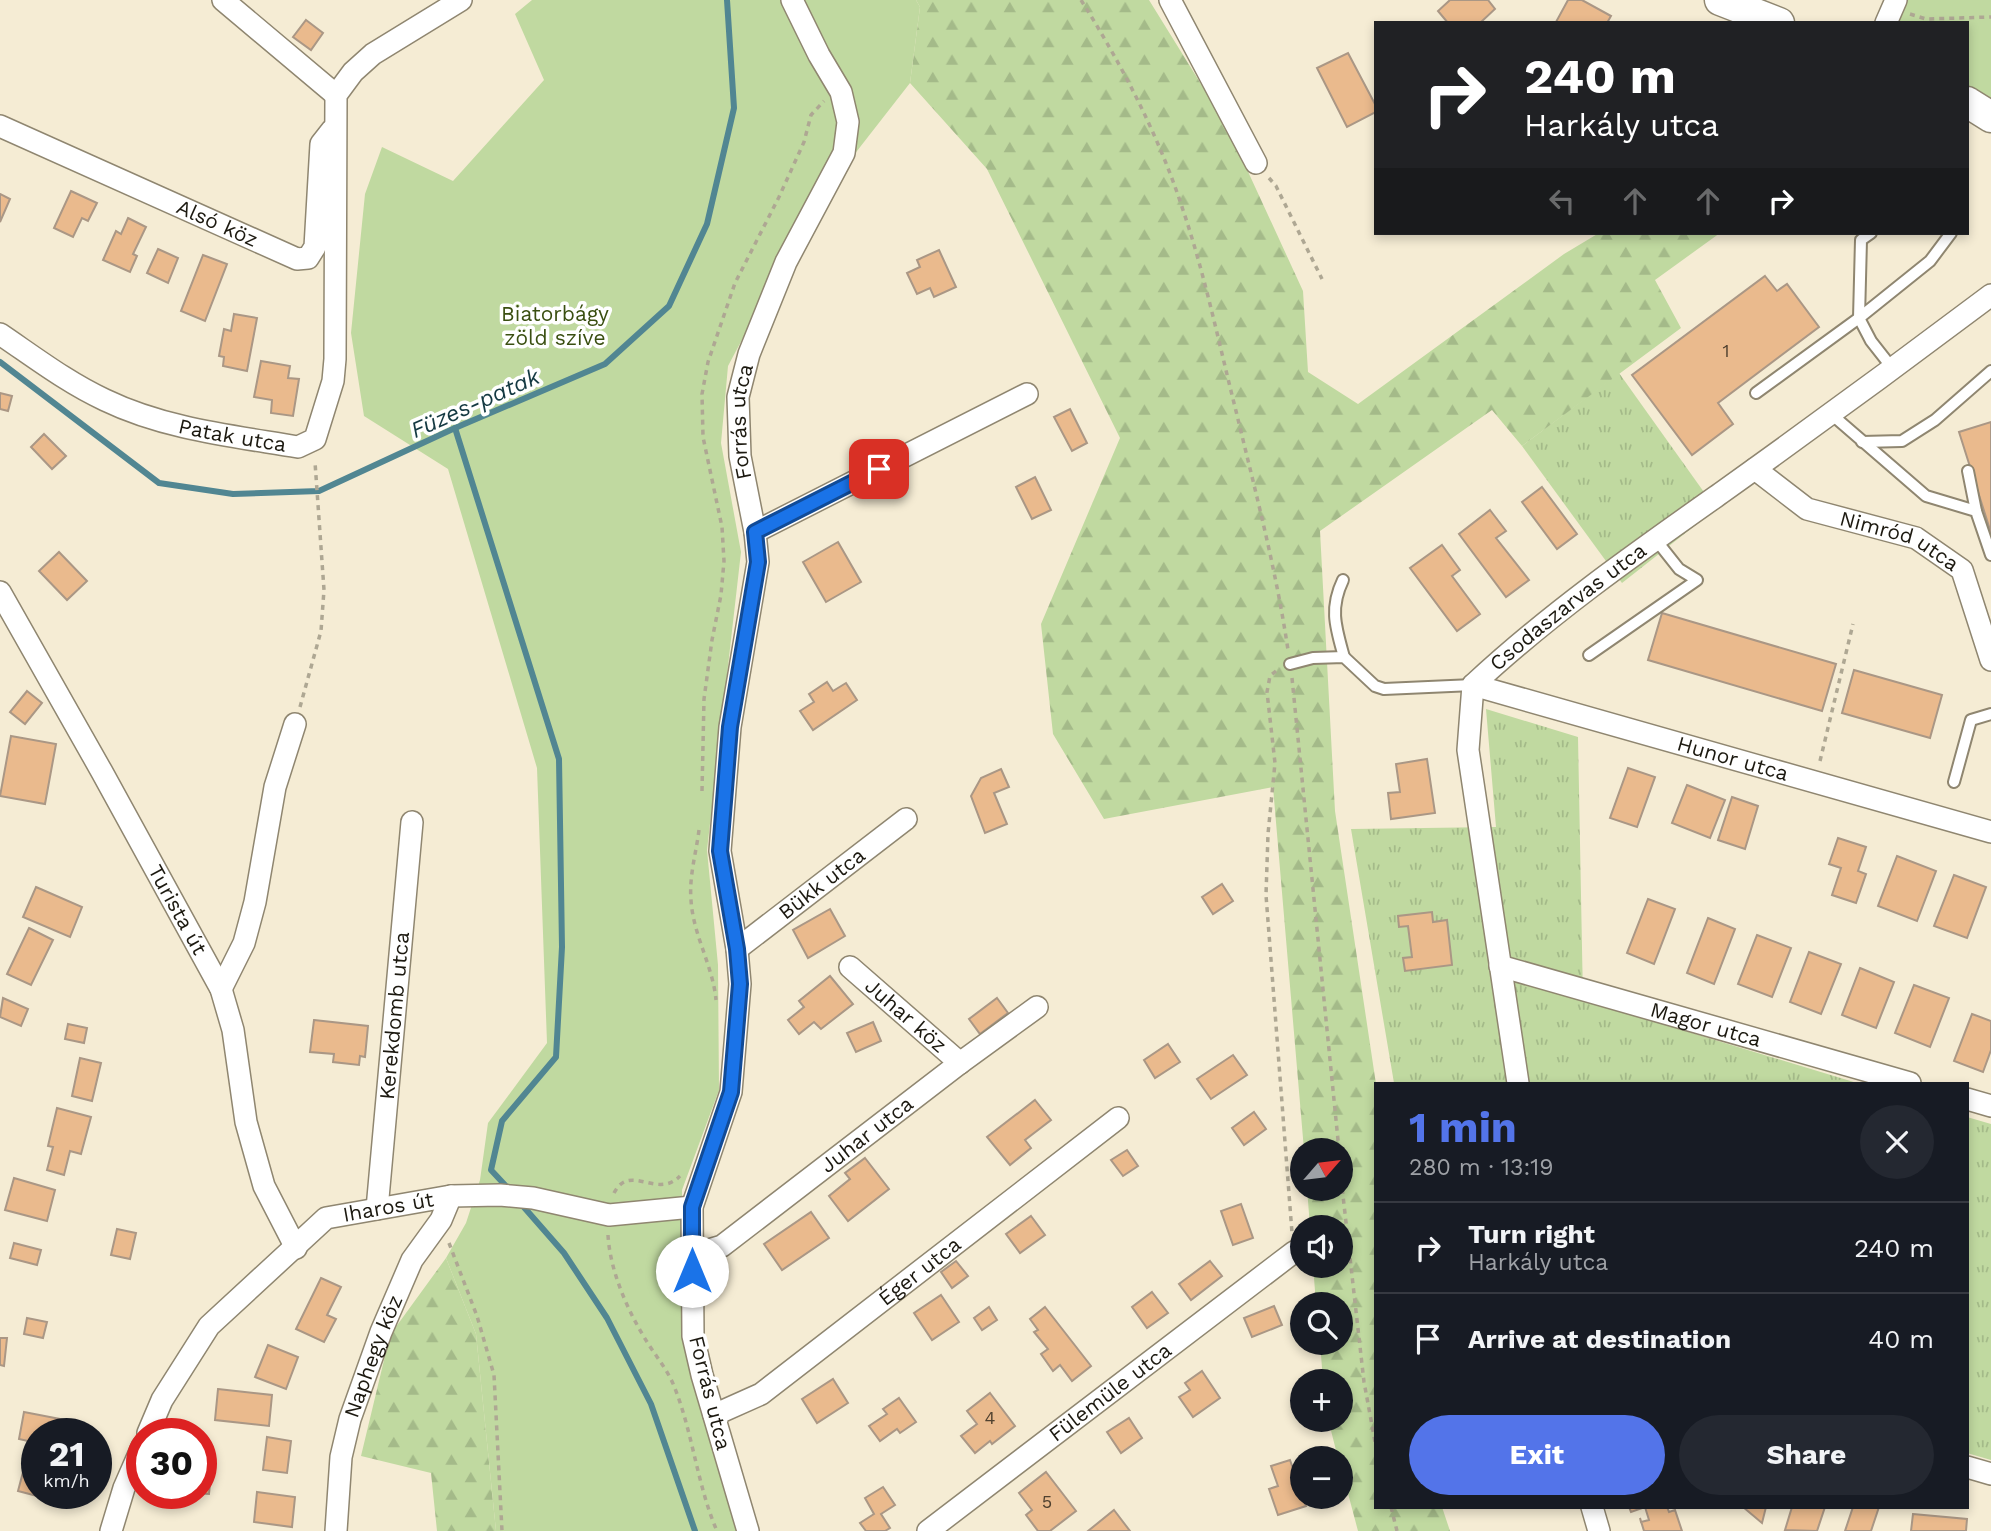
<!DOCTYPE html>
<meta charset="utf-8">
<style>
:root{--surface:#171b24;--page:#242831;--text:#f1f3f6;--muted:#9ea1a6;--line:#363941;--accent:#5374e9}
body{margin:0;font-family:"Work Sans",sans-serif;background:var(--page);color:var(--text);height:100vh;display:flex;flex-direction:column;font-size:26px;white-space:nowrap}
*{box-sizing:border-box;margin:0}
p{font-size:23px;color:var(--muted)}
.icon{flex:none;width:38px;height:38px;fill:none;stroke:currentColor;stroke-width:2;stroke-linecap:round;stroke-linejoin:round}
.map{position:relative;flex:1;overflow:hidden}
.details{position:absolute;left:1374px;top:1082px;width:595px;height:427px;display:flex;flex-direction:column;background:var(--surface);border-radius:0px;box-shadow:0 4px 10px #0003}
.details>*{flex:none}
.guide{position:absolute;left:1374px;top:21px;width:595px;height:214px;border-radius:0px;box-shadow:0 4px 10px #0003;background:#202124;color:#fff;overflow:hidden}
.needle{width:46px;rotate:62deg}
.tools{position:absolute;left:1290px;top:1138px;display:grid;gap:14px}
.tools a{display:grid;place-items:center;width:63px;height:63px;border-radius:50%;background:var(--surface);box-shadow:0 4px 10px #0003;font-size:35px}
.speed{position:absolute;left:21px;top:1418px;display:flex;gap:14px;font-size:35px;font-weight:700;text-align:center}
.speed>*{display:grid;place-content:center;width:91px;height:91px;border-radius:50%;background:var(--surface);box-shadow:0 4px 10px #0003;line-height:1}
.speed small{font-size:18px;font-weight:400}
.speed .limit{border:10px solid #d22;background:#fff;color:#111}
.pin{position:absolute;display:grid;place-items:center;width:60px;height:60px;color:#fff;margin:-30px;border-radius:14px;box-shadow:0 4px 10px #0006}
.me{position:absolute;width:77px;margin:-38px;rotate:0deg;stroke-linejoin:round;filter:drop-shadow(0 0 5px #0008)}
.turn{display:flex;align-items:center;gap:24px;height:147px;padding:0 35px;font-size:32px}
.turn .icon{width:91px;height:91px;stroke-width:2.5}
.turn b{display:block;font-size:49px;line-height:60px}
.lanes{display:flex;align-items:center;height:66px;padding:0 35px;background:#0003;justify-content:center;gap:35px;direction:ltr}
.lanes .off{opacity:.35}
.round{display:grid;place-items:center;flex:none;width:74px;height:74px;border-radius:37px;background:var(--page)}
.head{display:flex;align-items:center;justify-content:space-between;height:119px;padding:0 35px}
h1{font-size:42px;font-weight:700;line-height:52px;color:var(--accent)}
.button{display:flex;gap:14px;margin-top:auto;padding:14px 35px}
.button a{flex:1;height:80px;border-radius:42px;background:var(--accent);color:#fff;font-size:28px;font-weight:700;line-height:80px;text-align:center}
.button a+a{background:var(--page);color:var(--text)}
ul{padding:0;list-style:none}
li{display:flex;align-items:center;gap:21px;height:91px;padding:0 35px;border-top:2px solid var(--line)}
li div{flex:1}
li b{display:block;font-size:26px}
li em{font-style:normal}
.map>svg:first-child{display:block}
.grass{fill:url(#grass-tufts)}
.forest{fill:url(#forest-firs)}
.green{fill:#c0d9a0}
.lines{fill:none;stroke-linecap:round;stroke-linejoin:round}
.stream{stroke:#518692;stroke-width:6}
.building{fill:#eaba8d;stroke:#aa9785;stroke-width:2}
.service-casing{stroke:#8f8670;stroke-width:14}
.minor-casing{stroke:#8f8670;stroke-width:24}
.secondary-casing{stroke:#8f8670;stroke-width:33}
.path{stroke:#aea793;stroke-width:3.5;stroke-dasharray:5 5;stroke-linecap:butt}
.service{stroke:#fff;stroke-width:10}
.minor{stroke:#fff;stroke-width:21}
.secondary{stroke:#fff;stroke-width:30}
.route-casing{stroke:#114b97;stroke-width:18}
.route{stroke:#1a73e8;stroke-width:12}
.labels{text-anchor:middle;stroke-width:7;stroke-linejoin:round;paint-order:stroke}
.number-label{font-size:18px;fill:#50412f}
.street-label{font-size:21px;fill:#1c1910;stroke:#fff}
.park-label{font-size:21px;fill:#3a4f11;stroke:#fff}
.water-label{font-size:23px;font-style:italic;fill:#143942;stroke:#fff}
</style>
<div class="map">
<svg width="1991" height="1531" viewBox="0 0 1991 1531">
<defs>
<pattern id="grass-tufts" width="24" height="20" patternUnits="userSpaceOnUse" patternTransform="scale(1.75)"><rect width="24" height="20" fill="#c0d9a0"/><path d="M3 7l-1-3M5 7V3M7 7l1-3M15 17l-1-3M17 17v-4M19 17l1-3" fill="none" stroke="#a4ba89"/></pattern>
<pattern id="forest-firs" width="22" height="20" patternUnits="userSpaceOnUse" patternTransform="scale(1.75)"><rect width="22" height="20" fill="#c0d9a0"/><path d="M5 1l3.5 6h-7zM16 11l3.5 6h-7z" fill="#a4ba89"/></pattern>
</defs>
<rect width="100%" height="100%" fill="#f5ecd4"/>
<g class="grass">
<path d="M1619 373 1716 509 1622 583 1522 446Z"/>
<path d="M1486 709 1578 737 1583 1000 1857 1083H1394L1351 829 1496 827Z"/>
<path d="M1967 1117 1991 1124V1460L1967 1453Z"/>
</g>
<g class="forest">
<path d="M916 0H1149L1227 126 1303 291 1308 372 1358 404 1564 254 1599 233H1720L1655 280 1681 328 1522 446 1492 410 1320 531 1335 811 1376 1084V1507H1442L1450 1531H1358L1341 1467 1340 1458H1338L1328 1419H1340V1381H1323L1320 1342H1340V1304H1316L1313 1265H1340V1227H1310L1307 1188H1340V1150H1304L1273 787 1104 819 1053 734 1041 624 1120 438 987 169 910 83 920 7Z"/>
<path d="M446 1258 476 1334 496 1531H437L431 1473 361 1456 390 1335Z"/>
</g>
<g class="green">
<path d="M532 0H916L920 7 910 83 811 210 728 366 721 443 741 552 707 850 718 965 719 1090 682 1190V1208L692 1287 748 1531H496L476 1334 446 1258 466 1223 480 1180 488 1123 547 1043 537 768 448 469 364 416 351 333 365 194 382 147 453 181 544 80 515 14Z"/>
<path d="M1896 0H1991V104L1967 90V23H1887Z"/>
</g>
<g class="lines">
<g class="stream">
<path d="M0 362 159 483 233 494 319 491 455 428 605 364 669 306 707 224 734 108 727 0"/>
<path d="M455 428 559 759 562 947 556 1057 502 1121 491 1170 505 1185"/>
<path d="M522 1205 564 1253 607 1318 651 1404 695 1531"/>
</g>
</g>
<g class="building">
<path d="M1450 0H1488L1495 9 1480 23H1448L1438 11Z"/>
<path d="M1568 0H1582L1611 16 1607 23H1558L1556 22Z"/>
<path d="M306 20 323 33 311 50 293 37Z"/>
<path d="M1348 53 1376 106V112L1347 127 1317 68Z"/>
<path d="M71 191 97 203 88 221 82 218 73 237 54 228Z"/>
<path d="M0 194 10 199 0 222Z"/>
<path d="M128 218 146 227 133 254 137 256 130 272 103 260 116 231 121 234Z"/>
<path d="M158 249 178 258 168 283 147 273Z"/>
<path d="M939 250 956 287 934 297 930 288 917 294 907 273 920 267 917 260Z"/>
<path d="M203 255 227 264 205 321 181 311Z"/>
<path d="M1765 276 1777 291 1787 284 1819 327 1718 403 1733 424 1692 455 1632 375Z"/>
<path d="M234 314 257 318 247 371 223 366 224 357 219 356 224 329 231 331Z"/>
<path d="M261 361 290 366 288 378 299 379 293 416 271 413 272 400 254 397Z"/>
<path d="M0 393 12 396 8 411 0 409Z"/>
<path d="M1070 409 1087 443 1072 451 1054 417Z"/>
<path d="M1991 422V533L1959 432Z"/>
<path d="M44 434 66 456 52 469 31 447Z"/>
<path d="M1035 477 1051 510 1032 519 1016 487Z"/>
<path d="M1542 487 1577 534 1557 549 1522 502Z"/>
<path d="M1490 510 1506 531 1496 538 1529 580 1506 597 1459 534Z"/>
<path d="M838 542 861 582 826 602 803 562Z"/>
<path d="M1442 545 1460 570 1452 576 1480 614 1457 631 1410 568Z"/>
<path d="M59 552 87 581 67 600 39 571Z"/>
<path d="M1662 613 1836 664 1822 711 1648 660Z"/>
<path d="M1854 670 1942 695 1930 738 1842 713Z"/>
<path d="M827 682 833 691 846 683 857 700 813 730 800 711 814 702 809 694Z"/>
<path d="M27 691 42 703 25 724 10 712Z"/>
<path d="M11 736 56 744 45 804 0 796Z"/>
<path d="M1427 759 1435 813 1391 819 1388 793 1400 792 1396 764Z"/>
<path d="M1628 768 1655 777 1637 827 1610 818Z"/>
<path d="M1001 769 1009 787 994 793 1007 824 985 833 971 796 981 778Z"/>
<path d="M1687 785 1725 800 1710 838 1672 823Z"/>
<path d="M1732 797 1758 806 1745 849 1718 840Z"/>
<path d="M1838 838 1866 847 1858 871 1866 874 1856 903 1832 895 1841 868 1829 864Z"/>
<path d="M1897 856 1936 871 1917 921 1878 906Z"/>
<path d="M1954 875 1986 887 1967 938 1934 926Z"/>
<path d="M1222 884 1233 901 1213 914 1202 897Z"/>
<path d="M36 887 82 907 70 937 23 917Z"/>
<path d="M1648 899 1675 909 1654 964 1627 953Z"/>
<path d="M830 909 845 936 808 958 793 930Z"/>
<path d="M1432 912 1433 922 1447 920 1452 965 1405 971 1403 958 1412 957 1408 926 1399 927 1398 916Z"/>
<path d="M1708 918 1735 929 1714 984 1687 973Z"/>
<path d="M29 928 53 940 31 985 7 974Z"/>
<path d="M1757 935 1791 948 1772 997 1738 984Z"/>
<path d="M1809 952 1841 964 1821 1014 1790 1002Z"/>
<path d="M1860 968 1894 982 1876 1028 1842 1015Z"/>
<path d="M830 976 853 1004 821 1029 814 1022 799 1034 788 1020 804 1007 799 1001Z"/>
<path d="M1914 985 1949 998 1930 1047 1895 1033Z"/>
<path d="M3 998 28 1009 21 1026 0 1017Z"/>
<path d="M997 998 1008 1013 980 1034 969 1019Z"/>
<path d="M1972 1014 1991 1021V1050L1983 1072 1954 1061Z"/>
<path d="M314 1020 368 1026 365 1057 360 1056 359 1065 333 1062 334 1054 310 1052Z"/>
<path d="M873 1022 881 1041 856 1052 847 1033Z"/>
<path d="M68 1024 87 1028 84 1043 65 1039Z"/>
<path d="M1168 1044 1180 1062 1155 1078 1144 1060Z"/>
<path d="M1233 1055 1247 1075 1211 1099 1197 1079Z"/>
<path d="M80 1058 101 1063 92 1101 72 1096Z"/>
<path d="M1035 1100 1051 1120 1025 1140 1031 1148 1010 1165 987 1137Z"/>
<path d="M57 1108 91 1117 81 1154 70 1151 64 1175 47 1170 53 1147 48 1146Z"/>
<path d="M1254 1112 1266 1129 1244 1145 1232 1128Z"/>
<path d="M1127 1150 1138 1166 1123 1176 1111 1160Z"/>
<path d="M865 1158 889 1189 848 1221 829 1196 850 1179 845 1173Z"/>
<path d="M14 1178 55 1190 47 1221 5 1210Z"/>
<path d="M1241 1204 1253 1238 1233 1245 1221 1211Z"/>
<path d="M811 1212 829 1238 782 1270 764 1244Z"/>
<path d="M1031 1216 1045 1235 1020 1253 1006 1234Z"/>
<path d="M117 1229 136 1233 130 1259 111 1255Z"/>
<path d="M14 1243 41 1250 37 1265 10 1258Z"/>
<path d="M956 1261 968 1276 952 1288 941 1272Z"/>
<path d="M1210 1261 1222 1276 1191 1300 1179 1284Z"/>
<path d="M321 1278 341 1287 327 1315 336 1319 324 1342 296 1329Z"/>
<path d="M1152 1292 1168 1313 1147 1328 1132 1307Z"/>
<path d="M941 1295 959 1322 932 1340 914 1313Z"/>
<path d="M1274 1306 1282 1325 1252 1337 1244 1318Z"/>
<path d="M989 1307 997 1320 982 1330 974 1318Z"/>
<path d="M1045 1307 1091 1366 1072 1381 1060 1365 1053 1371 1041 1354 1048 1349 1034 1332 1038 1330 1030 1319Z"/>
<path d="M27 1318 47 1322 43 1338 24 1334Z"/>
<path d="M0 1338H7L4 1366 0 1365Z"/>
<path d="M268 1345 298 1357 286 1389 255 1377Z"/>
<path d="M1202 1371 1220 1398 1193 1417 1179 1397 1190 1390 1185 1383Z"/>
<path d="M833 1379 848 1403 817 1423 802 1399Z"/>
<path d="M218 1389 272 1395 269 1426 215 1420Z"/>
<path d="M990 1393 1015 1426 992 1444 990 1441 975 1453 961 1436 977 1424 967 1411Z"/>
<path d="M899 1398 916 1422 900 1433 897 1429 880 1441 869 1426 887 1414 883 1409Z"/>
<path d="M24 1412 81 1423 79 1433H37V1443L19 1439Z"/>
<path d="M1129 1418 1142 1438 1121 1453 1107 1432Z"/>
<path d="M267 1437 291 1441 287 1473 263 1470Z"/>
<path d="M201 1453 213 1454 209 1494 194 1493H201Z"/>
<path d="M27 1457 37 1459V1493H62L60 1502 18 1491Z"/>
<path d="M1290 1460 1306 1506 1278 1515 1269 1489 1278 1486 1271 1466Z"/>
<path d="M1046 1472 1076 1511 1050 1531H1038L1026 1515 1032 1510 1019 1493Z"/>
<path d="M883 1487 895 1505 881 1514 890 1528 885 1531H866L860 1523 874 1514 865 1498Z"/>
<path d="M257 1492 295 1497 292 1527 254 1522Z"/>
<path d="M1629 1507H1667L1669 1512 1675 1510 1682 1531H1644L1640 1518 1641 1522 1649 1520 1645 1507 1631 1512Z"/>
<path d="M1743 1507H1766L1762 1523Z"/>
<path d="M1792 1507H1825L1817 1531 1785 1530Z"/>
<path d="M1853 1507H1879L1871 1531H1845Z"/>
<path d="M1114 1510 1130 1531H1088Z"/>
<path d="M1913 1514 1967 1519 1966 1531H1911Z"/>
</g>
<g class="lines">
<defs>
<g id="service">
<path d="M1871 233 1861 240 1859 318 1871 341 1893 369"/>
<path d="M1756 393 1859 318 1930 261 1951 233"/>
<path d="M1830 413 1926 496 1976 511 1991 555"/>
<path d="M1862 442 1902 441 1935 420 1991 371"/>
<path d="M1968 471 1976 511"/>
<path d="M1343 580C1329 609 1336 628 1344 657"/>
<path d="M1589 655 1697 580 1679 569 1656 540"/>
<path d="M1290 664 1313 658 1344 657 1375 686 1384 689 1473 685"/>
<path d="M1954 782 1971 720 1991 714"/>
</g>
<g id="minor">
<path d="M223 0 336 95"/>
<path d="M1170 0 1256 163"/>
<path d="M1886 23 1896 0"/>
<path id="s1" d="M0 126 297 259 308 258 315 247 321 144 332 130"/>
<path id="s2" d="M0 334C34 357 68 383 105 400 165 429 233 436 298 447L315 439 333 381 335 359 336 95 353 72 373 54 461 0"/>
<path id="s3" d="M1755 469 1807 509 1916 538 1962 570 1991 660"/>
<path d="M755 532 1027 394"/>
<path id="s4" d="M0 592 102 772 221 989 233 1030 246 1122 264 1186 296 1248"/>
<path id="s5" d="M1473 685 1991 832"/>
<path id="s6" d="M737 949 906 819"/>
<path id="s7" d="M1500 966 1910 1083"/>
<path id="s8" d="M850 967 960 1063"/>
<path d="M221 989 244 943 255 902 275 787 295 724"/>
<path id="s9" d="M1518 1083 1468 750 1473 685C1549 614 1636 553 1721 493 1812 428 1902 362 1991 295"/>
<path d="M1967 1099 1991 1106"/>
<path id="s10" d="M377 1209 412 822"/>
<path id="s11" d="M692 1255 722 1246 960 1063 1037 1007"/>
<path id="s12" d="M714 1415 761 1394 1118 1118"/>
<path id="s13" d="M148 1433 162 1400 209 1326 326 1218 451 1196 500 1195 533 1198 609 1215 692 1207"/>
<path d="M1967 1467 1991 1474"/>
<path d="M1592 1507 1599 1531"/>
<path d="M111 1531 124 1488 142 1447"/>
<path id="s14" d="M336 1531 341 1457 350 1419 381 1332 412 1260 441 1220 451 1196"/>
<path id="s15" d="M748 1531 702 1375 693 1336 692 1207 731 1092 740 984 737 949 720 851 730 727 758 562 755 532 740 456 738 397 749 354 786 262 844 153 848 122 841 92 819 55 792 0"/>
<path id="s16" d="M928 1531 1294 1252"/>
</g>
<g id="secondary">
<path d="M1720 0 1779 23"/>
<path d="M1967 102 1991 117"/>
</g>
</defs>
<use href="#service" class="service-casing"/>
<use href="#minor" class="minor-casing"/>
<use href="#secondary" class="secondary-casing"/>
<g class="path">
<path d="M1081 0C1122 65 1159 136 1183 210 1205 275 1219 344 1236 411 1255 490 1276 569 1288 650"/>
<path d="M1910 14 1926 19 1991 17"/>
<path d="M1269 178 1276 186 1322 279"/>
<path d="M1276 671 1270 676 1267 692 1275 763 1268 834 1266 895 1292 1233"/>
<path d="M1292 678 1339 1150"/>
<path d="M300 707 321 631 324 590 315 462"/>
<path d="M1820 761 1853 624"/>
<path d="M702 791 704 699 712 640 721 595 724 561 722 527 703 437 702 394 708 362 735 283 779 197 804 142 811 115 824 101"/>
<path d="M699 830C696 854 689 876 691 900 693 935 713 966 716 1000"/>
<path d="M1340 1169 1364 1382 1376 1447"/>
<path d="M614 1193C630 1162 657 1200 680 1176"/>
<path d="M608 1235C610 1272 629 1314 649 1345 658 1359 668 1371 674 1386 693 1433 697 1485 717 1531"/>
<path d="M449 1243 477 1316 494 1375 502 1531"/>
<path d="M1391 1507 1397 1531"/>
</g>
<use href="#service" class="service"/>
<use href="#minor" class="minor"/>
<use href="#secondary" class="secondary"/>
</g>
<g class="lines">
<defs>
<path id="route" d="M692 1271V1207L731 1092 740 984 737 949 720 851 730 727 758 562 755 532 879 469"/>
</defs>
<use href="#route" class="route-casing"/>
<use href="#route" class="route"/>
</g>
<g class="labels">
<g class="number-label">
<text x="1726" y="357">1</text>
<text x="990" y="1424">4</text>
<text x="1047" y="1508">5</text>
</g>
<g class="street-label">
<text dy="7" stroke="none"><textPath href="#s1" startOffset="238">Alsó köz</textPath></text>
<text dy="7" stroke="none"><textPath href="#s15" startOffset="1130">Forrás utca</textPath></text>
<text dy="7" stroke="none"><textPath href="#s2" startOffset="257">Patak utca</textPath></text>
<text dy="7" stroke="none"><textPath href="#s3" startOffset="164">Nimród utca</textPath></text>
<text dy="7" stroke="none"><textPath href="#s9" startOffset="525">Csodaszarvas utca</textPath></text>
<text dy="7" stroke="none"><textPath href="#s5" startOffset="270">Hunor utca</textPath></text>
<text dy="7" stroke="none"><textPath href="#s6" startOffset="107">Bükk utca</textPath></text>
<text dy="7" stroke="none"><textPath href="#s4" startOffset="364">Turista út</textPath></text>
<text dy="7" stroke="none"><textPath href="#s10" startOffset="194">Kerekdomb utca</textPath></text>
<text dy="7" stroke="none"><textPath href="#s8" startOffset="74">Juhar köz</textPath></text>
<text dy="7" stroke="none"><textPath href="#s7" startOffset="214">Magor utca</textPath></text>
<text dy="7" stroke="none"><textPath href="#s11" startOffset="214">Juhar utca</textPath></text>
<text dy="7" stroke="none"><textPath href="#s13" startOffset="346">Iharos út</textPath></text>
<text dy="7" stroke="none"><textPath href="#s12" startOffset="252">Éger utca</textPath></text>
<text dy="7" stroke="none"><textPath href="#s14" startOffset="180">Naphegy köz</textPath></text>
<text dy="7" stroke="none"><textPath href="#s16" startOffset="229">Fülemüle utca</textPath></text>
<text transform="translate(710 1393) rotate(76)" y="7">Forrás utca</text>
</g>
<g class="park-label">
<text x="555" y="321">Biatorbágy<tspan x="555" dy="24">zöld szíve</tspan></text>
</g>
<g class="water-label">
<text transform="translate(475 403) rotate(-24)" y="8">Füzes-patak</text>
</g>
</g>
</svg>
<div class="tools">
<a><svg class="needle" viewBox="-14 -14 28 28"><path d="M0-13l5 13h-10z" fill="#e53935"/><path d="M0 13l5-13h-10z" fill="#9ea1a6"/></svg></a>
<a><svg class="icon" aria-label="sound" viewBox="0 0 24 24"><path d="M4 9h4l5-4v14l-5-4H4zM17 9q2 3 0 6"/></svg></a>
<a><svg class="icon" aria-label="search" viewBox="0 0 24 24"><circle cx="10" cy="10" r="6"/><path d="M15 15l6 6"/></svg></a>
<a>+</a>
<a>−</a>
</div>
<div class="speed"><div>21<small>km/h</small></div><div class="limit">30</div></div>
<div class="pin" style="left:879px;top:469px;background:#d93025"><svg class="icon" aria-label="arrive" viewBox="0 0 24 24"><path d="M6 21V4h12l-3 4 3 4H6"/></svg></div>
<svg class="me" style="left:692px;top:1271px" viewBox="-20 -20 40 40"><circle r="19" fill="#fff"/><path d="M0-13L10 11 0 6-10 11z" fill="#1a73e8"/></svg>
<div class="guide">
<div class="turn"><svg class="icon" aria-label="right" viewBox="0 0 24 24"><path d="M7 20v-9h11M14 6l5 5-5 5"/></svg><div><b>240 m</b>Harkály utca</div></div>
<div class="lanes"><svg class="icon off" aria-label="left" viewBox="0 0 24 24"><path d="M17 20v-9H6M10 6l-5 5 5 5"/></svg><svg class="icon off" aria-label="ahead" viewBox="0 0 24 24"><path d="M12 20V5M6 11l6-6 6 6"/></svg><svg class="icon off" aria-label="ahead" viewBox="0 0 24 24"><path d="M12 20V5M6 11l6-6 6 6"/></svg><svg class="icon" aria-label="right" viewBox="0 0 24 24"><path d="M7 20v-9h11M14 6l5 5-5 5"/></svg></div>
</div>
<section class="details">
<div class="head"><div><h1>1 min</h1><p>280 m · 13:19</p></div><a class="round"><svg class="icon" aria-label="close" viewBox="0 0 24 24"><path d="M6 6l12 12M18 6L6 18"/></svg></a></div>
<ul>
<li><svg class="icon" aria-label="right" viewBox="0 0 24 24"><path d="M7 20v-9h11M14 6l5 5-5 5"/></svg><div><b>Turn right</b><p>Harkály utca</p></div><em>240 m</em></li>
<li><svg class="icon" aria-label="arrive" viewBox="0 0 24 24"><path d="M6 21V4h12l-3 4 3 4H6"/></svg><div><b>Arrive at destination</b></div><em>40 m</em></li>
</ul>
<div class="button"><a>Exit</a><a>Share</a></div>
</section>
</div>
